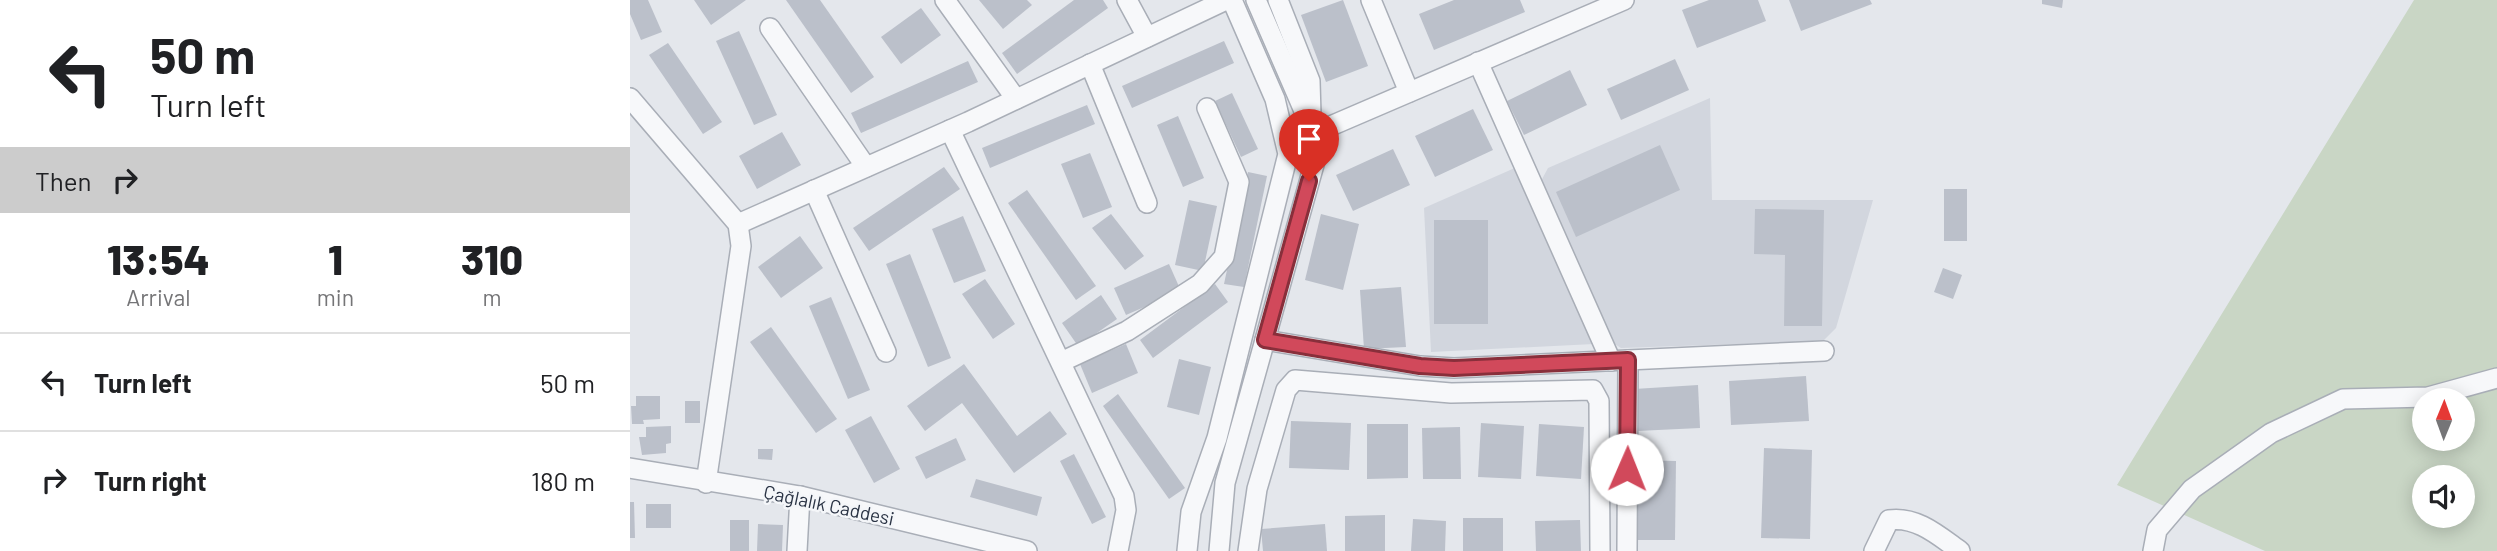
<!DOCTYPE html>
<meta charset="utf-8">
<style>
:root{--surface:#fff;--page:#f6f6f6;--text:#202124;--muted:#757577;--line:#e0e0e0}
body{margin:0;font-family:Barlow,sans-serif;background:var(--page);color:var(--text);height:100vh;display:flex;flex-direction:column;font-size:26px;white-space:nowrap}
*{box-sizing:border-box;margin:0}
p{font-size:23px;color:var(--muted)}
.icon{flex:none;width:38px;height:38px;fill:none;stroke:currentColor;stroke-width:2;stroke-linecap:round;stroke-linejoin:round}
.map{position:relative;flex:1;overflow:hidden}
.details{display:flex;flex-direction:column;background:var(--surface);width:630px}
.details>*{flex:none}
.top-card{background:#fff;color:var(--text);overflow:hidden}
.needle{width:46px;rotate:1deg}
.fabs{position:absolute;left:1782px;top:388px;display:grid;gap:14px}
.fabs a{display:grid;place-items:center;width:63px;height:63px;border-radius:50%;background:var(--surface);box-shadow:0 4px 18px #0003;font-size:35px}
.pin{position:absolute;display:grid;place-items:center;width:60px;height:60px;color:#fff;margin:-72px -30px;border-radius:50% 50% 50% 0;rotate:-45deg;box-shadow:0 0 7px #0007}
.pin .icon{rotate:45deg}
.me{position:absolute;width:77px;margin:-38px;rotate:1deg;stroke-linejoin:round;filter:drop-shadow(0 0 5px #0008)}
.turn{display:flex;align-items:center;gap:24px;height:147px;padding:0 35px;font-size:32px}
.turn .icon{width:91px;height:91px;stroke-width:2.5}
.turn b{display:block;font-size:49px;line-height:60px}
.then{display:flex;align-items:center;height:66px;padding:0 35px;background:#0003;gap:14px;font-size:26px}
.eta{display:flex;justify-content:space-evenly;align-items:center;height:119px;text-align:center}
.eta b{font-size:42px;font-weight:800;line-height:49px}
ul{padding:0;list-style:none}
li{display:flex;align-items:center;gap:21px;height:98px;padding:0 35px;border-top:2px solid var(--line)}
li div{flex:1}
li b{display:block;font-size:26px}
li em{font-style:normal}
main{display:flex;flex:1;min-height:0}
.map>svg:first-child{display:block}
.built{fill:#d2d6de}
.green{fill:#c9d6c5;fill-rule:evenodd}
.building{fill:#bbc0ca}
.lines{fill:none;stroke-linecap:round;stroke-linejoin:round}
.minor-casing{stroke:#a9aeb7;stroke-width:22}
.minor{stroke:#f7f8fa;stroke-width:19}
.route-casing{stroke:#882f3b;stroke-width:18}
.route{stroke:#d1495b;stroke-width:12}
.labels{text-anchor:middle;stroke-width:5;stroke-linejoin:round;paint-order:stroke}
.street-label{font-size:19px;fill:#2b3445;stroke:#f4f6f9}
</style>
<main>
<section class="details">
<div class="top-card">
<div class="turn"><svg class="icon" aria-label="left" viewBox="0 0 24 24"><path d="M17 20v-9H6M10 6l-5 5 5 5"/></svg><div><b>50 m</b>Turn left</div></div>
<div class="then">Then<svg class="icon" aria-label="right" viewBox="0 0 24 24"><path d="M7 20v-9h11M14 6l5 5-5 5"/></svg></div>
</div>
<div class="eta">
<div><b>13:54</b><p>Arrival</p></div>
<div><b>1</b><p>min</p></div>
<div><b>310</b><p>m</p></div>
</div>
<ul>
<li><svg class="icon" aria-label="left" viewBox="0 0 24 24"><path d="M17 20v-9H6M10 6l-5 5 5 5"/></svg><div><b>Turn left</b></div><em>50 m</em></li>
<li><svg class="icon" aria-label="right" viewBox="0 0 24 24"><path d="M7 20v-9h11M14 6l5 5-5 5"/></svg><div><b>Turn right</b></div><em>180 m</em></li>
</ul>
</section>
<div class="map">
<svg width="1867" height="551" viewBox="0 0 1867 551">
<rect width="100%" height="100%" fill="#e4e7ec"/>
<g class="built">
<path d="M1080 98 1082 200H1243L1206 328 1193 341 991 348 980 341 911 181 918 168Z"/>
<path d="M887 167 964 344 801 352 794 208Z"/>
</g>
<path class="green" d="M1784 0H1867V551H1635L1487 485ZM1794 401H1832V439H1794ZM1794 478H1832V516H1794Z"/>
<g class="building">
<path d="M0 0H18L32 32 11 40 0 14Z"/>
<path d="M64 0H116L81 25Z"/>
<path d="M156 0H190L244 77 221 93Z"/>
<path d="M349 0H397L402 5 373 29Z"/>
<path d="M444 0H473L478 8 387 74 372 53Z"/>
<path d="M713 0 738 66 696 82 671 15Z"/>
<path d="M824 0H890L895 12 804 50 789 14Z"/>
<path d="M1079 0H1128L1136 21 1067 48 1052 10Z"/>
<path d="M1159 0H1240L1242 4 1171 31Z"/>
<path d="M1412 0H1433L1432 8 1412 4Z"/>
<path d="M291 8 311 35 271 64 251 37Z"/>
<path d="M109 31 147 115 124 125 86 41Z"/>
<path d="M594 41 604 63 502 108 492 86Z"/>
<path d="M38 43 92 122 73 134 19 55Z"/>
<path d="M1045 59 1059 90 991 120 977 89Z"/>
<path d="M338 61 348 82 231 133 221 113Z"/>
<path d="M940 70 957 105 894 135 877 101Z"/>
<path d="M602 93 628 149 611 157 585 101Z"/>
<path d="M457 105 465 124 360 168 352 148Z"/>
<path d="M843 109 863 150 805 177 785 136Z"/>
<path d="M548 116 574 178 553 187 527 125Z"/>
<path d="M152 132 171 165 127 189 109 156Z"/>
<path d="M1030 145 1050 190 946 237 926 192Z"/>
<path d="M763 149 780 185 723 211 706 175Z"/>
<path d="M460 153 482 207 453 218 431 164Z"/>
<path d="M314 167 330 189 239 251 223 228Z"/>
<path d="M618 172 637 176 614 287 594 284Z"/>
<rect x="1314" y="189" width="23" height="52"/>
<path d="M397 190 466 286 446 300 378 203Z"/>
<path d="M559 200 587 206 573 271 545 265Z"/>
<path d="M1125 209 1194 210 1192 326H1154L1155 255 1124 254Z"/>
<path d="M481 214 514 256 495 270 462 228Z"/>
<path d="M691 214 729 224 713 290 675 280Z"/>
<path d="M333 216 356 271 324 283 302 229Z"/>
<rect x="804" y="220" width="54" height="104"/>
<path d="M170 236 193 268 151 298 128 267Z"/>
<path d="M280 254 321 358 298 367 256 264Z"/>
<path d="M539 264 551 291 496 315 484 288Z"/>
<path d="M1313 268 1332 275 1323 299 1304 292Z"/>
<path d="M355 279 385 324 363 339 332 294Z"/>
<path d="M585 284 598 302 523 358 510 340Z"/>
<path d="M771 287 776 347 734 349 730 290Z"/>
<path d="M471 295 487 319 448 346 432 323Z"/>
<path d="M201 297 240 390 218 399 179 306Z"/>
<path d="M141 327 207 419 186 433 120 342Z"/>
<path d="M496 344 508 373 462 393 450 364Z"/>
<path d="M549 359 581 367 569 415 537 407Z"/>
<path d="M334 364 387 436 420 411 437 434 384 473 332 403 295 431 277 406Z"/>
<path d="M1176 376 1179 421 1101 425 1099 381Z"/>
<path d="M1068 385 1070 428 1007 431 1004 389Z"/>
<path d="M488 394 555 488 539 499 473 406Z"/>
<path d="M6 396H30V419L13 420 14 424H2L1 406H6Z"/>
<rect x="55" y="401" width="15" height="22"/>
<path d="M241 416 270 469 244 483 215 430Z"/>
<path d="M661 421 721 423 719 470 659 468Z"/>
<path d="M851 423 894 426 891 479 848 477Z"/>
<path d="M737 424H778V478L737 479Z"/>
<path d="M909 424 954 427 951 479 906 476Z"/>
<path d="M41 426V443L36 444V453L12 455 9 437H16V427Z"/>
<path d="M830 427 831 479H793L792 428Z"/>
<path d="M326 438 336 460 296 479 285 457Z"/>
<path d="M1134 448 1182 450 1180 539 1131 538Z"/>
<path d="M128 449H143L142 460 128 459Z"/>
<path d="M444 454 476 517 462 524 430 461Z"/>
<path d="M1006 460 1046 461 1045 540H1006Z"/>
<path d="M346 479 412 497 407 516 340 497Z"/>
<path d="M0 502H4L5 538H0Z"/>
<rect x="16" y="504" width="25" height="24"/>
<path d="M755 515V551H715V516Z"/>
<rect x="833" y="518" width="40" height="33"/>
<path d="M783 519 816 521 815 551H781Z"/>
<rect x="100" y="520" width="19" height="31"/>
<path d="M950 520 951 551H906L905 521Z"/>
<path d="M128 524 153 525 152 551H127Z"/>
<path d="M695 524 697 551H633L631 529Z"/>
</g>
<g class="lines">
<defs>
<g id="minor">
<path d="M315 0 386 99"/>
<path d="M497 0 517 37"/>
<path d="M648 0 680 81 681 115"/>
<path d="M741 0 779 92"/>
<path d="M140 28 236 167"/>
<path d="M848 62 981 361"/>
<path d="M460 64 517 203"/>
<path d="M0 98 108 224 111 246 76 483"/>
<path d="M320 130 494 496 496 510 488 551"/>
<path d="M682 134 994 0"/>
<path d="M184 190 256 352"/>
<path d="M108 224 338 122 596 0"/>
<path d="M635 340 790 366 824 368 1194 351"/>
<path d="M431 362 497 331 570 284 594 257 609 182 577 108"/>
<path d="M0 468 170 496 397 551"/>
<path d="M167 551 170 496"/>
<path d="M557 551 561 512 587 438 658 154 645 99 602 0"/>
<path d="M589 551 595 483 687 154 681 127 626 0"/>
<path d="M618 551 627 489 656 390 665 380 821 393 963 390 969 401 970 551"/>
<path d="M997 551 998 360"/>
<path d="M1244 551 1259 520C1287 516 1309 536 1330 551"/>
<path d="M1523 551 1527 530 1562 489 1641 433 1713 399 1798 397 1867 378"/>
</g>
</defs>
<use href="#minor" class="minor-casing"/>
<use href="#minor" class="minor"/>
</g>
<g class="lines">
<defs>
<path id="route" d="M679 181 635 340 790 366 824 368 998 360 997 469"/>
</defs>
<use href="#route" class="route-casing"/>
<use href="#route" class="route"/>
</g>
<g class="labels">
<g class="street-label">
<text transform="translate(199 505) rotate(12)" y="7">Çağlalık Caddesi</text>
</g>
</g>
</svg>
<div class="fabs">
<a><svg class="needle" viewBox="-14 -14 28 28"><path d="M0-13l5 13h-10z" fill="#e53935"/><path d="M0 13l5-13h-10z" fill="#757577"/></svg></a>
<a><svg class="icon" aria-label="sound" viewBox="0 0 24 24"><path d="M4 9h4l5-4v14l-5-4H4zM17 9q2 3 0 6"/></svg></a>
</div>
<div class="pin" style="left:679px;top:181px;background:#d93025"><svg class="icon" aria-label="arrive" viewBox="0 0 24 24"><path d="M6 21V4h12l-3 4 3 4H6"/></svg></div>
<svg class="me" style="left:997px;top:469px" viewBox="-20 -20 40 40"><circle r="19" fill="#fff"/><path d="M0-13L10 11 0 6-10 11z" fill="#d1495b"/></svg>
</div>
</main>
